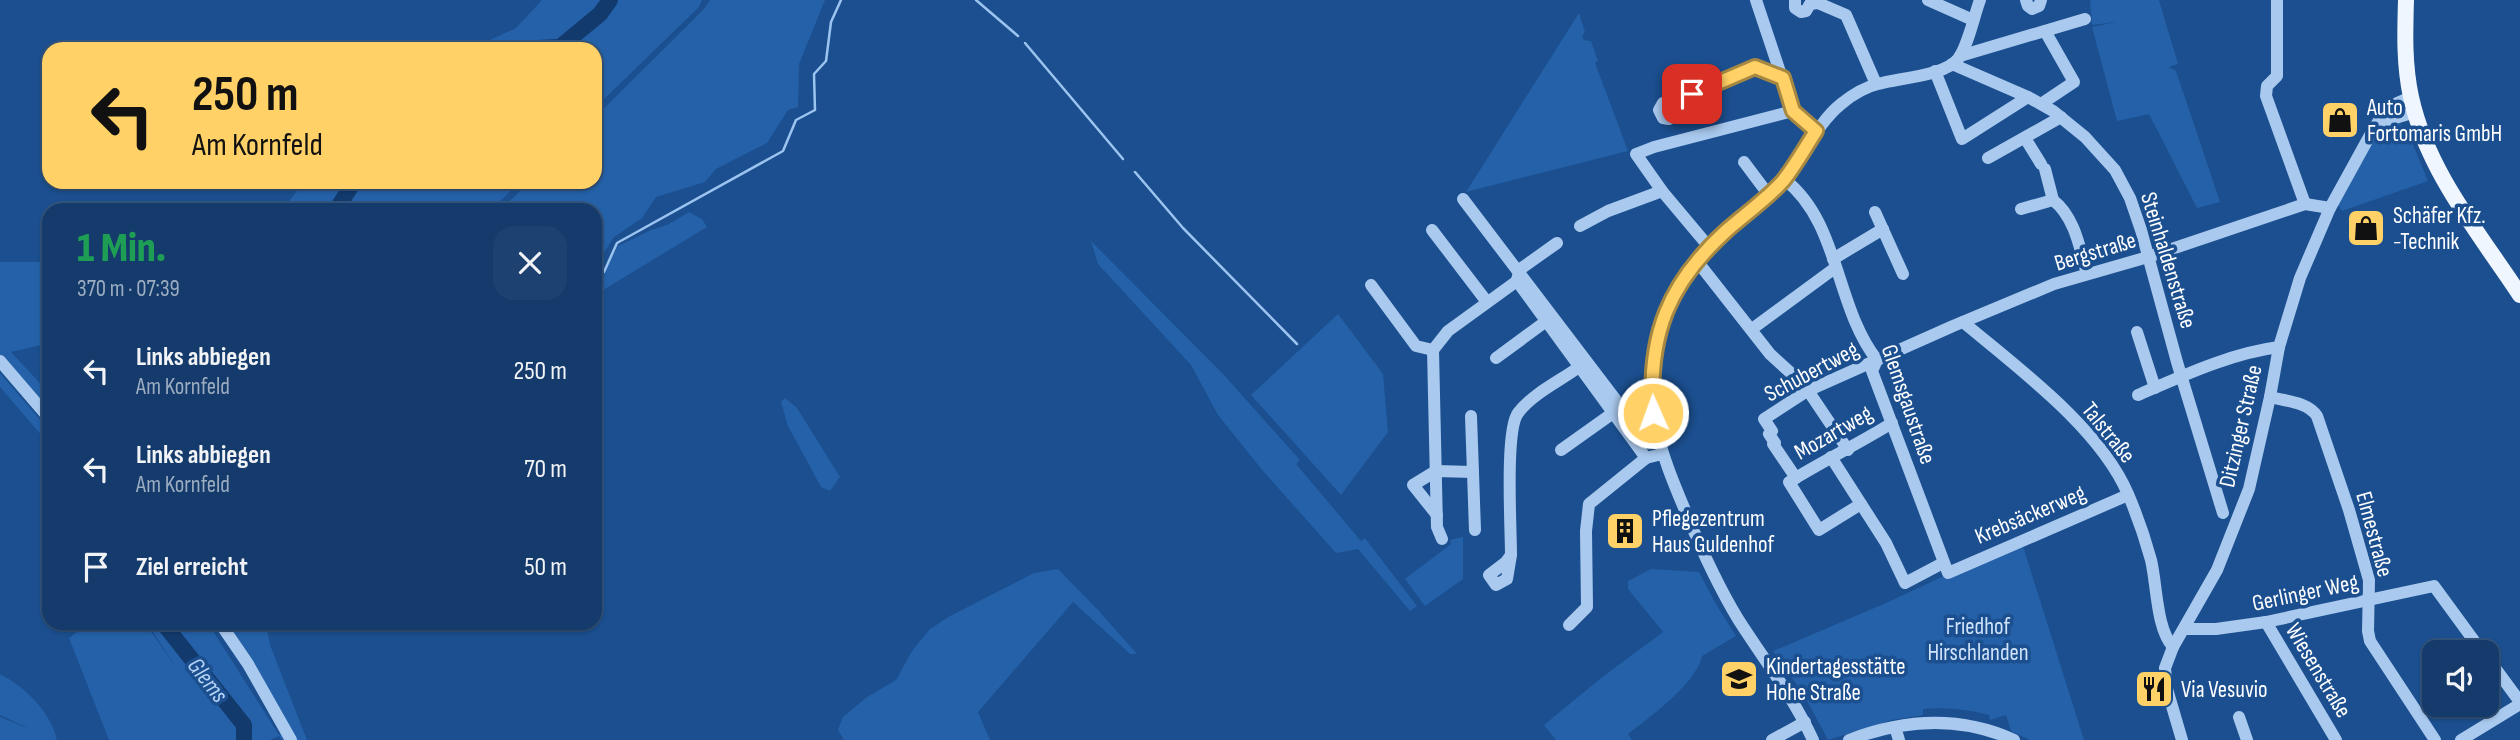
<!DOCTYPE html>
<html lang="de">
<meta charset="utf-8">
<style>
:root{--surface:#143b6b;--page:#1d4271;--text:#f1f3f6;--muted:#9dadc1;--line:#33557e}
body{margin:0;font-family:"Sofia Sans Condensed",sans-serif;background:var(--page);color:var(--text);height:100vh;display:flex;flex-direction:column;font-size:26px;white-space:nowrap}
*{box-sizing:border-box;margin:0}
p{font-size:23px;color:var(--muted)}
.icon{flex:none;width:38px;height:38px;fill:none;stroke:currentColor;stroke-width:2;stroke-linecap:round;stroke-linejoin:round}
.map{position:relative;flex:1;overflow:hidden}
.sheet{position:absolute;left:42px;top:203px;width:560px;height:427px;display:flex;flex-direction:column;background:var(--surface);border-radius:21px;box-shadow:0 2px 5px #0004,0 0 0 2px var(--line)}
.sheet>*{flex:none}
.banner{position:absolute;left:42px;top:42px;width:560px;height:147px;border-radius:21px;box-shadow:0 2px 5px #0004,0 0 0 2px var(--line);background:#ffd166;color:#111;overflow:hidden}
.fabs{position:absolute;left:2422px;top:640px;display:grid;gap:14px}
.fabs a{display:grid;place-items:center;width:77px;height:77px;border-radius:14px;background:var(--surface);box-shadow:0 2px 5px #0004,0 0 0 2px var(--line);font-size:35px}
.pin{position:absolute;display:grid;place-items:center;width:60px;height:60px;color:#fff;margin:-30px;border-radius:14px;box-shadow:0 4px 10px #0006}
.me{position:absolute;width:77px;margin:-38px;rotate:358deg;stroke-linejoin:round;filter:drop-shadow(0 0 5px #0008)}
.turn{display:flex;align-items:center;gap:24px;height:147px;padding:0 35px;font-size:32px}
.turn .icon{width:91px;height:91px;stroke-width:2.5}
.turn b{display:block;font-size:49px;line-height:60px}
.round{display:grid;place-items:center;flex:none;width:74px;height:74px;border-radius:21px;background:var(--page)}
.overview{display:flex;align-items:center;justify-content:space-between;height:119px;padding:0 35px}
h1{font-size:42px;font-weight:800;line-height:52px;color:#1e9e55}
ul{padding:0;list-style:none}
li{display:flex;align-items:center;gap:21px;height:98px;padding:0 35px}
li div{flex:1}
li b{display:block;font-size:26px}
li em{font-style:normal}
.map>svg:first-child{display:block}
.green{fill:#2461a8}
.lines{fill:none;stroke-linecap:round;stroke-linejoin:round}
.stream{stroke:#9cc4f0;stroke-width:2.5}
.river{stroke:#123a6d;stroke-width:16}
.minor{stroke:#a9c9ee;stroke-width:12}
.major{stroke:#f0f6ff;stroke-width:16}
.route-casing{stroke:#a68842;stroke-width:18}
.route{stroke:#ffd166;stroke-width:12}
.labels{text-anchor:middle;stroke-width:7;stroke-linejoin:round;paint-order:stroke}
.poi-label{font-size:23px;fill:#fff;stroke:#1b4f8f;text-anchor:start}
.street-label{font-size:23px;fill:#fff;stroke:#1b4f8f}
.park-label{font-size:23px;fill:#cfe3fa;stroke:#1b4f8f}
.water-label{font-size:24px;font-style:italic;fill:#b5d3f5;stroke:#1b4f8f}
</style>
<div class="map">
<svg width="2520" height="740" viewBox="0 0 2520 740">
<rect width="100%" height="100%" fill="#1b4f8f"/>
<g class="green">
<path d="M542 0H702L699 7 595 108V49H470L516 28Z"/>
<path d="M710 0H825L799 64 798 107 788 110 767 143 716 169 705 182 656 197 642 218 614 237 598 262H595V210H501L529 182H595V117L703 10Z"/>
<path d="M2090 0H2159L2178 64 2169 67 2176 71 2220 202 2197 208 2149 114 2117 121 2092 27 2116 22 2092 25Z"/>
<path d="M1579 13 1585 32 1582 36 1584 40 1591 41 1598 61 1595 63 1628 151 1466 192Z"/>
<path d="M2399 123 2408 132 2428 181 2342 211 2338 205C2353 179 2369 132 2399 123Z"/>
<path d="M304 182H520L491 210H282Z"/>
<path d="M689 212 702 219 707 227 595 295V274L604 272 618 246 651 230 667 225Z"/>
<path d="M1091 241 1223 374 1300 460 1296 464 1361 541 1365 538 1417 606 1410 611 1358 549 1336 553 1263 471 1218 415 1191 365 1098 264Z"/>
<path d="M0 262H49V343L11 352 49 393V418L0 361Z"/>
<path d="M1338 314 1383 374 1388 432 1341 495 1251 395Z"/>
<path d="M0 373 49 430V444L0 387Z"/>
<path d="M785 398 797 408 840 477 830 491 821 487 788 426 781 402Z"/>
<path d="M1463 537V579L1425 606 1405 579 1451 544 1450 540Z"/>
<path d="M2021 540 2084 740H2030L2011 731 2006 715 1990 720 1989 715C1967 709 1946 707 1923 709V715L1892 720 1828 740 1804 695 1773 651 1886 603Z"/>
<path d="M1058 569 1099 611 1137 654H1130L1073 602 978 712 990 740H844L838 730 843 717 867 697 896 680 912 651 930 629 950 616 1034 573Z"/>
<path d="M1651 569 1699 572 1717 606 1736 636 1702 656C1697 683 1649 718 1628 734L1632 740H1556L1544 725 1601 678 1663 632 1628 589V581Z"/>
<path d="M89 623H145L178 670 147 623H208L279 735 286 732 291 740H282L279 736 270 740H109L69 638Z"/>
<path d="M219 623H266L270 645 307 740H297L273 708Z"/>
<path d="M0 674C24 686 51 712 57 740H0V717L32 730 0 715Z"/>
</g>
<g class="lines">
<g class="stream">
<path d="M976 0 1018 36"/>
<path d="M1025 43 1123 159"/>
<path d="M1135 172 1183 228 1297 344"/>
<path d="M595 272H604L617 243 783 151 796 120 815 110 814 74 826 61 831 22 841 0"/>
</g>
<g class="river">
<path d="M515 49 560 47 600 14 610 0"/>
<path d="M336 210 354 182"/>
<path d="M163 623 244 725V740"/>
</g>
<g class="minor">
<path d="M1756 0 1793 111 1816 131"/>
<path d="M1795 0V8L1801 12 1806 11 1810 4 1818 3 1846 15 1876 84"/>
<path d="M1928 0 1973 20"/>
<path d="M2026 0 2028 6 2032 9 2039 6 2041 0"/>
<path d="M2277 0V76L2267 86 2266 96 2305 204"/>
<path d="M1960 56 2085 19"/>
<path d="M1952 64 2028 97 2053 111 2085 137 2115 170 2130 198 2141 230 2177 362 2223 513"/>
<path d="M1935 71 1962 139 2028 97"/>
<path d="M1670 103 1675 108 1674 115 1669 119 1663 118 1659 110 1663 103H1670L1755 67 1783 78"/>
<path d="M2041 104 2074 82 2045 31"/>
<path d="M2379 123 2415 112"/>
<path d="M2025 138 2041 164"/>
<path d="M1988 158 2061 117"/>
<path d="M1744 162 1768 194"/>
<path d="M2045 169 2053 200"/>
<path d="M1784 179C1840 222 1835 307 1877 360"/>
<path d="M1463 199 1647 441"/>
<path d="M2021 209 2053 200C2075 217 2080 249 2087 274"/>
<path d="M1875 212 1903 274"/>
<path d="M1580 226 1608 211 1662 191"/>
<path d="M1432 230 1487 302"/>
<path d="M1709 247 1662 191 1636 154 1654 147 1793 111"/>
<path d="M1833 259 1883 229"/>
<path d="M1697 261 1770 354 1793 375 1807 391"/>
<path d="M1519 270 1557 243"/>
<path d="M1518 276 1517 281 1646 458 1662 454"/>
<path d="M1371 285 1416 346 1433 350"/>
<path d="M1963 322C2018 368 2100 428 2128 494 2137 515 2145 538 2151 560 2157 585 2156 628 2173 647"/>
<path d="M1752 329 1835 268"/>
<path d="M2137 332 2155 388"/>
<path d="M1496 358 1545 322"/>
<path d="M1877 360 1872 371 1948 573 2128 495"/>
<path d="M0 361 49 418"/>
<path d="M1809 392 1848 450"/>
<path d="M2138 395C2182 376 2231 353 2279 347"/>
<path d="M2270 397C2286 401 2308 402 2317 416L2349 510 2369 580 2368 631 2370 641 2435 740"/>
<path d="M1471 416 1475 530"/>
<path d="M1561 450 1613 413"/>
<path d="M1831 457 1886 543 1905 583 1943 563"/>
<path d="M1796 478 1773 444 1775 443 1769 434 1772 431 1764 419 1807 391 1953 326 2054 284 2148 257 2305 204 2330 208"/>
<path d="M1861 504 1819 530 1789 482C1823 461 1858 444 1892 423"/>
<path d="M1437 515 1413 485 1436 471 1473 472"/>
<path d="M1442 539 1437 527 1433 350 1448 331 1517 281"/>
<path d="M1511 555 1507 579 1496 585 1489 575 1506 562 1511 555C1511 528 1505 430 1518 413 1532 394 1560 381 1579 367"/>
<path d="M2266 622 2336 740"/>
<path d="M220 623 248 664 291 740"/>
<path d="M1569 625 1587 607 1586 531 1589 504 1646 458"/>
<path d="M2184 629H2216L2266 622 2434 586 2483 653"/>
<path d="M2487 657 2520 702"/>
<path d="M2239 717 2247 740"/>
<path d="M1895 727 1899 740"/>
<path d="M1772 740 1805 722"/>
<path d="M1813 740C1793 696 1764 660 1738 619 1718 586 1702 551 1687 515 1659 449 1637 394 1663 322 1668 309 1672 295 1680 283 1706 243 1747 217 1781 183 1804 160 1814 126 1841 104 1852 95 1865 87 1878 84 1898 78 1945 76 1958 59 1968 46 1974 16 1980 0"/>
<path d="M1849 740C1904 719 1959 715 2014 740"/>
<path d="M2182 740 2167 689 2165 668 2173 647 2217 570 2249 489 2270 397 2279 347 2300 278 2330 208 2374 128 2388 107 2411 97"/>
<path d="M2461 740 2520 704"/>
</g>
<path class="major" d="M2406 0C2405 33 2404 65 2411 97 2427 171 2479 233 2520 295"/>
</g>
<g class="lines">
<defs>
<path id="route" d="M1653 413C1648 335 1668 284 1726 231 1744 215 1767 199 1783 181 1795 166 1805 148 1816 131L1793 111 1783 78 1755 67 1692 94"/>
</defs>
<use href="#route" class="route-casing"/>
<use href="#route" class="route"/>
</g>
<defs>
<symbol id="shop-square" viewBox="-11 -11 22 22"><rect x="-9" y="-9" width="18" height="18" rx="4" fill="#ffd166" stroke="#1b4f8f"/><path d="M-5-2.5h2.3a2.7 3.5 0 0 1 5.4 0H5L5.5 6h-11ZM-1.5-2.5h3a1.5 2.3 0 0 0-3 0Z" fill="#111"/></symbol>
<symbol id="building-square" viewBox="-11 -11 22 22"><rect x="-9" y="-9" width="18" height="18" rx="4" fill="#ffd166" stroke="#1b4f8f"/><path d="M-4-6H4V6H1V3H-1V6H-4ZM-2.5-4.3h1.7v1.8h-1.7ZM.8-4.3h1.7v1.8H.8ZM-2.5-1h1.7V.8h-1.7ZM.8-1h1.7V.8H.8Z" fill="#111"/></symbol>
<symbol id="school-square" viewBox="-11 -11 22 22"><rect x="-9" y="-9" width="18" height="18" rx="4" fill="#ffd166" stroke="#1b4f8f"/><path d="M0-5L7-2L0 1L-7-2ZM-4 1L0 2.5L4 1V4Q0 6-4 4Z" fill="#111"/></symbol>
<symbol id="restaurant-square" viewBox="-11 -11 22 22"><rect x="-9" y="-9" width="18" height="18" rx="4" fill="#ffd166" stroke="#1b4f8f"/><path d="M-5-6h1v4h1v-4h1v4h1v-4h1v5L-1.5 .5V6h-2V.5L-5-1ZM5-6V6H3V1.5H1.5Q1.5-4 5-6Z" fill="#111"/></symbol>
</defs>
<g fill-rule="evenodd">
<use href="#shop-square" x="2318" y="98" width="44" height="44"/>
<use href="#shop-square" x="2344" y="206" width="44" height="44"/>
<use href="#building-square" x="1603" y="509" width="44" height="44"/>
<use href="#school-square" x="1717" y="657" width="44" height="44"/>
<use href="#restaurant-square" x="2132" y="667" width="44" height="44"/>
</g>
<g class="labels">
<g class="poi-label">
<text x="2367" y="115">Auto<tspan x="2367" dy="26">Fortomaris GmbH</tspan></text>
<text x="2393" y="223">Schäfer Kfz.<tspan x="2393" dy="26">-Technik</tspan></text>
<text x="1652" y="526">Pflegezentrum<tspan x="1652" dy="26">Haus Guldenhof</tspan></text>
<text x="1766" y="674">Kindertagesstätte<tspan x="1766" dy="26">Hohe Straße</tspan></text>
<text x="2181" y="697">Via Vesuvio</text>
</g>
<g class="street-label">
<text transform="translate(2095 251) rotate(-17)" y="8">Bergstraße</text>
<text transform="translate(2169 260) rotate(73)" y="8">Steinhaldenstraße</text>
<text transform="translate(1811 371) rotate(-28)" y="8">Schubertweg</text>
<text transform="translate(1909 404) rotate(71)" y="8">Glemsgaustraße</text>
<text transform="translate(2240 426) rotate(-77)" y="8">Ditzinger Straße</text>
<text transform="translate(1833 432) rotate(-30)" y="8">Mozartweg</text>
<text transform="translate(2109 432) rotate(51)" y="8">Talstraße</text>
<text transform="translate(2030 514) rotate(-23)" y="8">Krebsäckerweg</text>
<text transform="translate(2375 534) rotate(75)" y="8">Elmestraße</text>
<text transform="translate(2305 592) rotate(-12)" y="8">Gerlinger Weg</text>
<text transform="translate(2319 670) rotate(59)" y="8">Wiesenstraße</text>
</g>
<g class="park-label">
<text x="1978" y="634">Friedhof<tspan x="1978" dy="26">Hirschlanden</tspan></text>
</g>
<g class="water-label">
<text transform="translate(208 680) rotate(52)" y="8">Glems</text>
</g>
</g>
</svg>
<div class="fabs">
<a><svg class="icon" aria-label="sound" viewBox="0 0 24 24"><path d="M4 9h4l5-4v14l-5-4H4zM17 9q2 3 0 6"/></svg></a>
</div>
<div class="pin" style="left:1692px;top:94px;background:#d93025"><svg class="icon" aria-label="arrive" viewBox="0 0 24 24"><path d="M6 21V4h12l-3 4 3 4H6"/></svg></div>
<svg class="me" style="left:1653px;top:413px" viewBox="-20 -20 40 40"><circle r="17" fill="#ffd166" stroke="#fff" stroke-width="3"/><path d="M0-11L8 9 0 5-8 9z" fill="#fff"/></svg>
<div class="banner">
<div class="turn"><svg class="icon" aria-label="left" viewBox="0 0 24 24"><path d="M17 20v-9H6M10 6l-5 5 5 5"/></svg><div><b>250 m</b>Am Kornfeld</div></div>
</div>
<section class="sheet">
<div class="overview"><div><h1>1 Min.</h1><p>370 m · 07:39</p></div><a class="round"><svg class="icon" aria-label="close" viewBox="0 0 24 24"><path d="M6 6l12 12M18 6L6 18"/></svg></a></div>
<ul>
<li><svg class="icon" aria-label="left" viewBox="0 0 24 24"><path d="M17 20v-9H6M10 6l-5 5 5 5"/></svg><div><b>Links abbiegen</b><p>Am Kornfeld</p></div><em>250 m</em></li>
<li><svg class="icon" aria-label="left" viewBox="0 0 24 24"><path d="M17 20v-9H6M10 6l-5 5 5 5"/></svg><div><b>Links abbiegen</b><p>Am Kornfeld</p></div><em>70 m</em></li>
<li><svg class="icon" aria-label="arrive" viewBox="0 0 24 24"><path d="M6 21V4h12l-3 4 3 4H6"/></svg><div><b>Ziel erreicht</b></div><em>50 m</em></li>
</ul>
</section>
</div>
